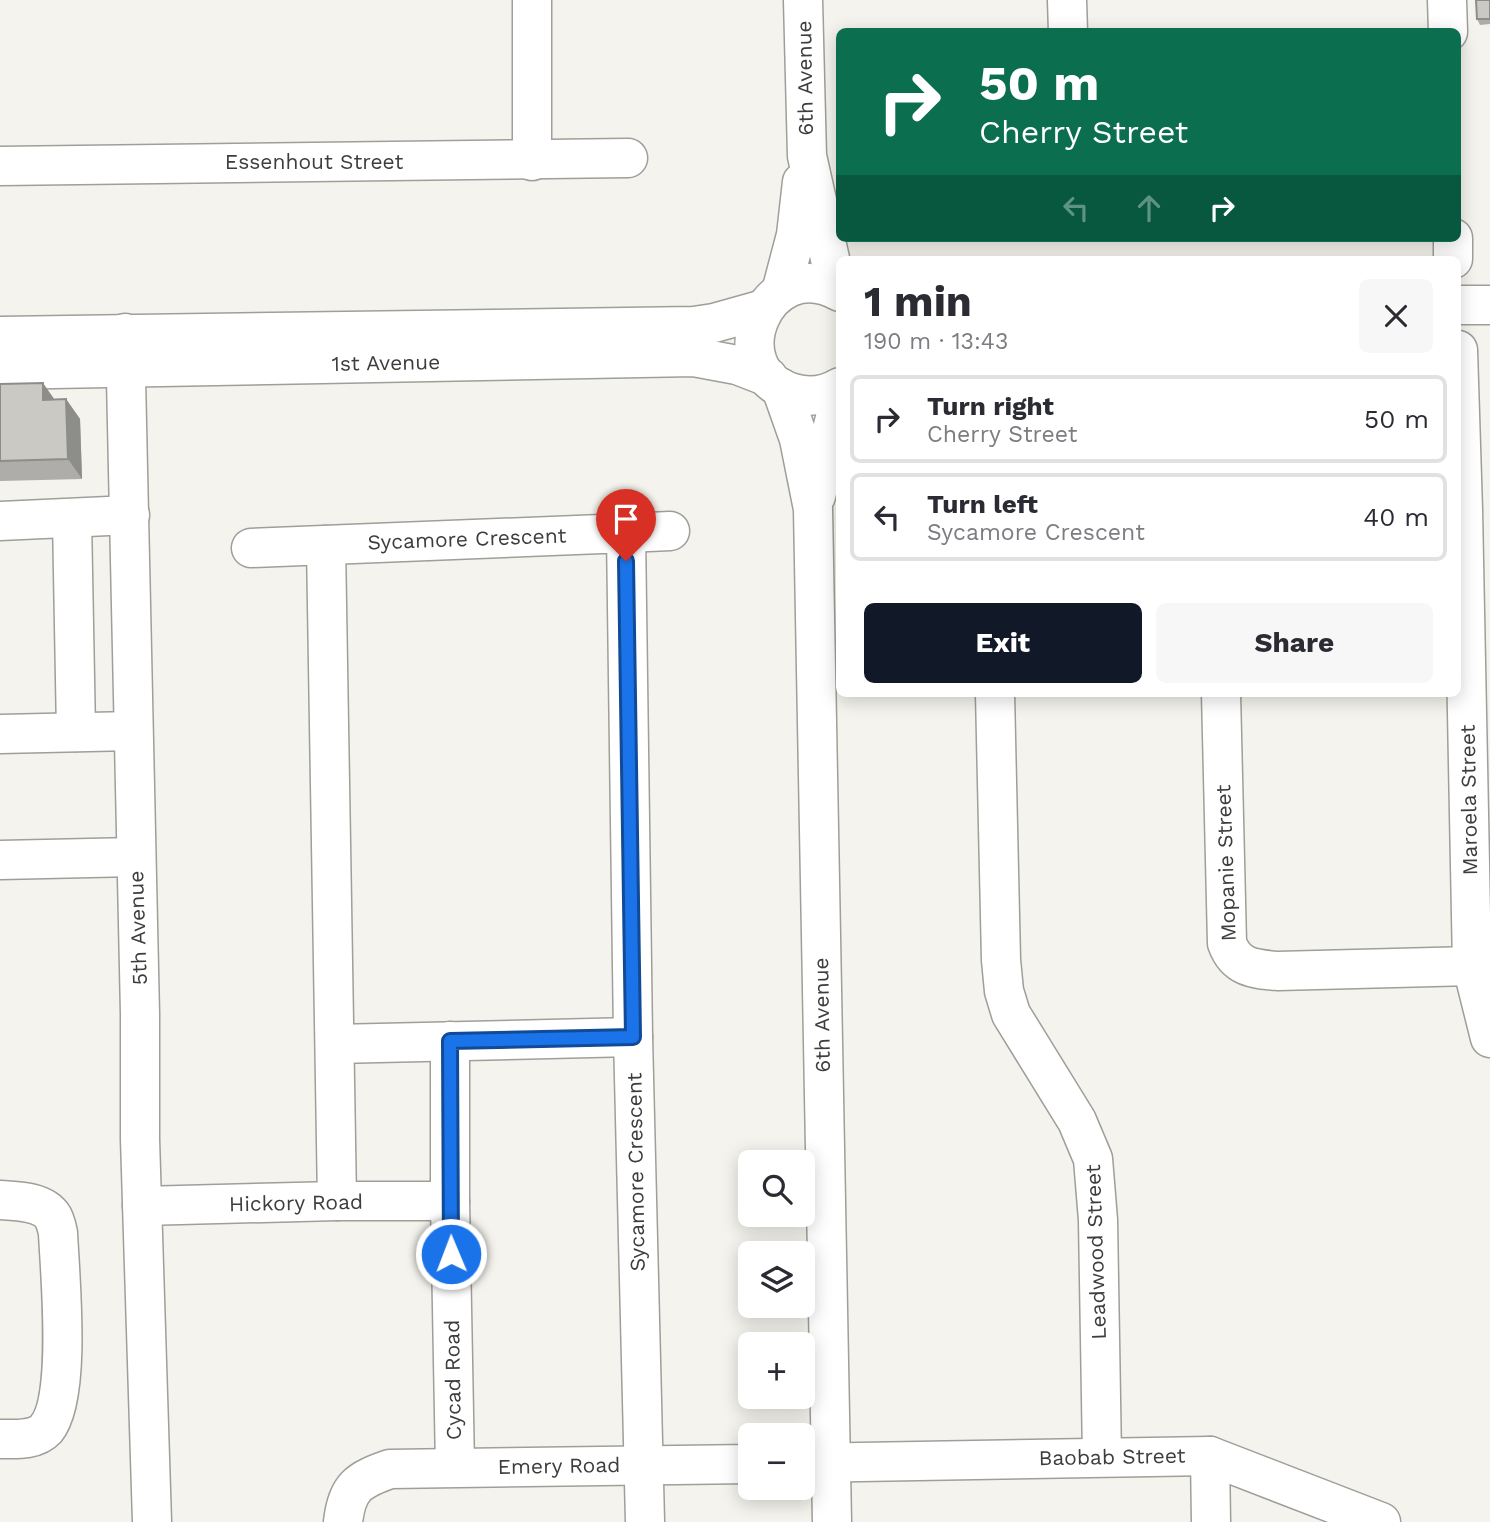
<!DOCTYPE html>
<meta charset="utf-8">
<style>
:root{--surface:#fff;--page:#f7f7f7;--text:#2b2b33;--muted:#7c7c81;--line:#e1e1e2;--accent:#111827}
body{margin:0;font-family:"Work Sans",sans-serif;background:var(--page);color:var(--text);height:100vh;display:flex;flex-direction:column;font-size:26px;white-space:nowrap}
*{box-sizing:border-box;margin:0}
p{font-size:23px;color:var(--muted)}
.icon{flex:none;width:38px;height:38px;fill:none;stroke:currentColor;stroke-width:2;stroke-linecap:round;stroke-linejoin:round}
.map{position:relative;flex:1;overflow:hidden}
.drawer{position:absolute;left:836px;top:256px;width:625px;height:441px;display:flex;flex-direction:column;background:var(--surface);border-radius:10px;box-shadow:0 4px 18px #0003}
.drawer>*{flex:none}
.hud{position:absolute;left:836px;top:28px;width:625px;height:214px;border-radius:10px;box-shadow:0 4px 18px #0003;background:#0b6e4f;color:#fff;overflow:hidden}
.controls{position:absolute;left:738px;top:1150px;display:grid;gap:14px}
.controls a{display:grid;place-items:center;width:77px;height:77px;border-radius:10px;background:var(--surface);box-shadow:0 4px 18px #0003;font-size:35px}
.pin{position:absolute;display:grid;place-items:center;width:60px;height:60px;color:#fff;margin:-72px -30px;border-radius:50% 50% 50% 0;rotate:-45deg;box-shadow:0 0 7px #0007}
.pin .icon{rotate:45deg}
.me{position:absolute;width:77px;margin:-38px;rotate:359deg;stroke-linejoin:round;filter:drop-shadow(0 0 5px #0008)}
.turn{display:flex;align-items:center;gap:24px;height:147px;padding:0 28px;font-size:32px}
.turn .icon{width:91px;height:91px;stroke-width:2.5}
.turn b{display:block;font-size:49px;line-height:60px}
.lanes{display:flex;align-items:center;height:66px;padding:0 28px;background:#0003;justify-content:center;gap:35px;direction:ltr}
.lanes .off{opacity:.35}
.round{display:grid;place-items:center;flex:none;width:74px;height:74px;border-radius:10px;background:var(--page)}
.summary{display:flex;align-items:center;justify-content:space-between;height:119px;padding:0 28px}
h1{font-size:42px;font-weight:700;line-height:52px}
.action{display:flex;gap:14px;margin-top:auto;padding:14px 28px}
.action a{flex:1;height:80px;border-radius:10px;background:var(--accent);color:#fff;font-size:28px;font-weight:700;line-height:80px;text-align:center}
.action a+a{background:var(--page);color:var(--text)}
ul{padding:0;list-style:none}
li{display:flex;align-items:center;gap:21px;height:88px;margin:0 14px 10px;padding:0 14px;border:4px solid var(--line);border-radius:10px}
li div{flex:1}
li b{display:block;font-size:26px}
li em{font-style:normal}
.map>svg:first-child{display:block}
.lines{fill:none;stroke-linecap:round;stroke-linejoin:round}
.minor-casing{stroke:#9f9e99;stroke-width:41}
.minor{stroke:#fff;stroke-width:38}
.wall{fill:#aeada9}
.shaded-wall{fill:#8d8d89}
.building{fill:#cac9c4;stroke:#8d8d89;stroke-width:2}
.route-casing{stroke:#114b97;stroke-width:18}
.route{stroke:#1a73e8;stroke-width:12}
.labels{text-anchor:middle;stroke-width:5;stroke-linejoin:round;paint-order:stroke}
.street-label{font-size:21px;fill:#3d3d3b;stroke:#fff}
</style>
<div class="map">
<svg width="1490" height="1522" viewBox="0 0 1490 1522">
<rect width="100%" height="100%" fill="#f4f3ed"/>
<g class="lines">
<defs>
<g id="minor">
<path d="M532 0V161"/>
<path d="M803 0 807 156 837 290"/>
<path d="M1067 0 1068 32"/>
<path d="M1447 0 1448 32"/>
<path d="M0 166 628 158"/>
<path d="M1453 238V259"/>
<path d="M781 292 796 235 802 182"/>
<path d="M840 292C765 250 717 371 793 393 810 398 825 396 840 387"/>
<path d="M1458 305H1490"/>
<path d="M125 333 140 1014V1139L152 1522"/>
<path d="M0 336 694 326 714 323 764 309"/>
<path d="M1458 350 1463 510 1472 966 1490 1038"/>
<path d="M0 370 694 357 737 365 768 377"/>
<path d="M781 388 799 439 813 509 832 1522"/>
<path d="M816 496 840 397"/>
<path d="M72 519 76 732"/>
<path d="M0 521 130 515"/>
<path d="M626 533 670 531"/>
<path d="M326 545 337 1201"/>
<path d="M251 548 626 533 633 1037 645 1522"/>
<path d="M995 693 1001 960 1004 991 1011 1014 1077 1121 1093 1159 1098 1220 1102 1457"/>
<path d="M1221 693 1227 943C1236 968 1254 969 1278 971L1472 966"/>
<path d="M0 734 133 731"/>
<path d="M0 860 135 857"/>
<path d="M450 1041V1201L455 1467"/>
<path d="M335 1044 633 1037"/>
<path d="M0 1200C16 1201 43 1201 53 1217 55 1221 57 1228 58 1233 60 1276 72 1399 46 1429 35 1441 15 1439 0 1439"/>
<path d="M142 1206 337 1201H450"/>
<path d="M1210 1456 1211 1522"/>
<path d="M803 1463 1210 1456 1381 1522"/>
<path d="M343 1522C347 1487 358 1480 390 1469L751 1464"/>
</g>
</defs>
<use href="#minor" class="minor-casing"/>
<use href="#minor" class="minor"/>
</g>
<g class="wall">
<path d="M1490 0V24L1480 25 1477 19Z"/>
<path d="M0 384 55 400 66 399 80 419 82 479 0 481Z"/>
</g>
<g class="shaded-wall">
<path d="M43 383 57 403 43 400Z"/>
<path d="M66 399 80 419 82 479 68 459Z"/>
</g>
<g class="building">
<path d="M1476 0H1490V19H1477Z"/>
<path d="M43 383V400L66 399 68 459 0 461V384Z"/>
</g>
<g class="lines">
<defs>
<path id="route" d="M451 1254 450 1041 633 1037 626 561"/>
</defs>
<use href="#route" class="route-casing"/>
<use href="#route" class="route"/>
</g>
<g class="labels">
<g class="street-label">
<text transform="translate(805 78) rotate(-91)" y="7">6th Avenue</text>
<text x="314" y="169">Essenhout Street</text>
<text transform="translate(386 363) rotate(-1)" y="7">1st Avenue</text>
<text transform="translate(467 539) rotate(-2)" y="7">Sycamore Crescent</text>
<text transform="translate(1469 800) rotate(-91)" y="7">Maroela Street</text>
<text transform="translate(1226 863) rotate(-92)" y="7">Mopanie Street</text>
<text transform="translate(138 928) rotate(-92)" y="7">5th Avenue</text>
<text transform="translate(822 1015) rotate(-91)" y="7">6th Avenue</text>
<text transform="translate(636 1172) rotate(-91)" y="7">Sycamore Crescent</text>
<text transform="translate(296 1203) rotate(-1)" y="7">Hickory Road</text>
<text transform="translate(1096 1252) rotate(-92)" y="7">Leadwood Street</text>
<text transform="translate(453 1380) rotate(-91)" y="7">Cycad Road</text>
<text transform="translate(1112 1457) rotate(-1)" y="7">Baobab Street</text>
<text transform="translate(559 1466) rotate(-1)" y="7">Emery Road</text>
</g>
</g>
</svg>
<div class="controls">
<a><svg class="icon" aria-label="search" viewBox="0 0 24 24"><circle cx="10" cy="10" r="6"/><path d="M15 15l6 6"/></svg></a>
<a><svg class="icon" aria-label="layers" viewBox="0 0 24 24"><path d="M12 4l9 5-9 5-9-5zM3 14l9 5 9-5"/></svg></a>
<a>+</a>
<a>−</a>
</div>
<div class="pin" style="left:626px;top:561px;background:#d93025"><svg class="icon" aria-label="arrive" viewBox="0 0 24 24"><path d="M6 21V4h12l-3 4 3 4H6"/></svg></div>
<svg class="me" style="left:451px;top:1254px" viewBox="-20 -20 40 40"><circle r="17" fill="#1a73e8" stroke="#fff" stroke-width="3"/><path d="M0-11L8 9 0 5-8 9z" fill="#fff"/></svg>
<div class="hud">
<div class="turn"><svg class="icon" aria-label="right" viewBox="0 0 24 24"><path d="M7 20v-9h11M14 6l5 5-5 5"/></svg><div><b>50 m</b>Cherry Street</div></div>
<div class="lanes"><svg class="icon off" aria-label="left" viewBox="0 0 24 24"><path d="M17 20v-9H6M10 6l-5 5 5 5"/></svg><svg class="icon off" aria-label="ahead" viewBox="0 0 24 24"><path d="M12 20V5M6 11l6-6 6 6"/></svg><svg class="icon" aria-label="right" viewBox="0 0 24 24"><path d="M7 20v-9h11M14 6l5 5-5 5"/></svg></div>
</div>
<section class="drawer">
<div class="summary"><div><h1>1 min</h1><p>190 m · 13:43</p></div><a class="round"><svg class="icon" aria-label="close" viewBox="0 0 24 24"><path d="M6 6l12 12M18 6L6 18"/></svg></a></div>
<ul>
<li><svg class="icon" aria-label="right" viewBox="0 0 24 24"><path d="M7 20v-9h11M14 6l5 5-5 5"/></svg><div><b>Turn right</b><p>Cherry Street</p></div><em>50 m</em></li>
<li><svg class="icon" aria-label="left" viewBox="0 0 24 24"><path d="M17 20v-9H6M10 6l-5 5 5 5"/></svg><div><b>Turn left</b><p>Sycamore Crescent</p></div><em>40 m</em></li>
</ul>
<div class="action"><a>Exit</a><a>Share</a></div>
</section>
</div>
